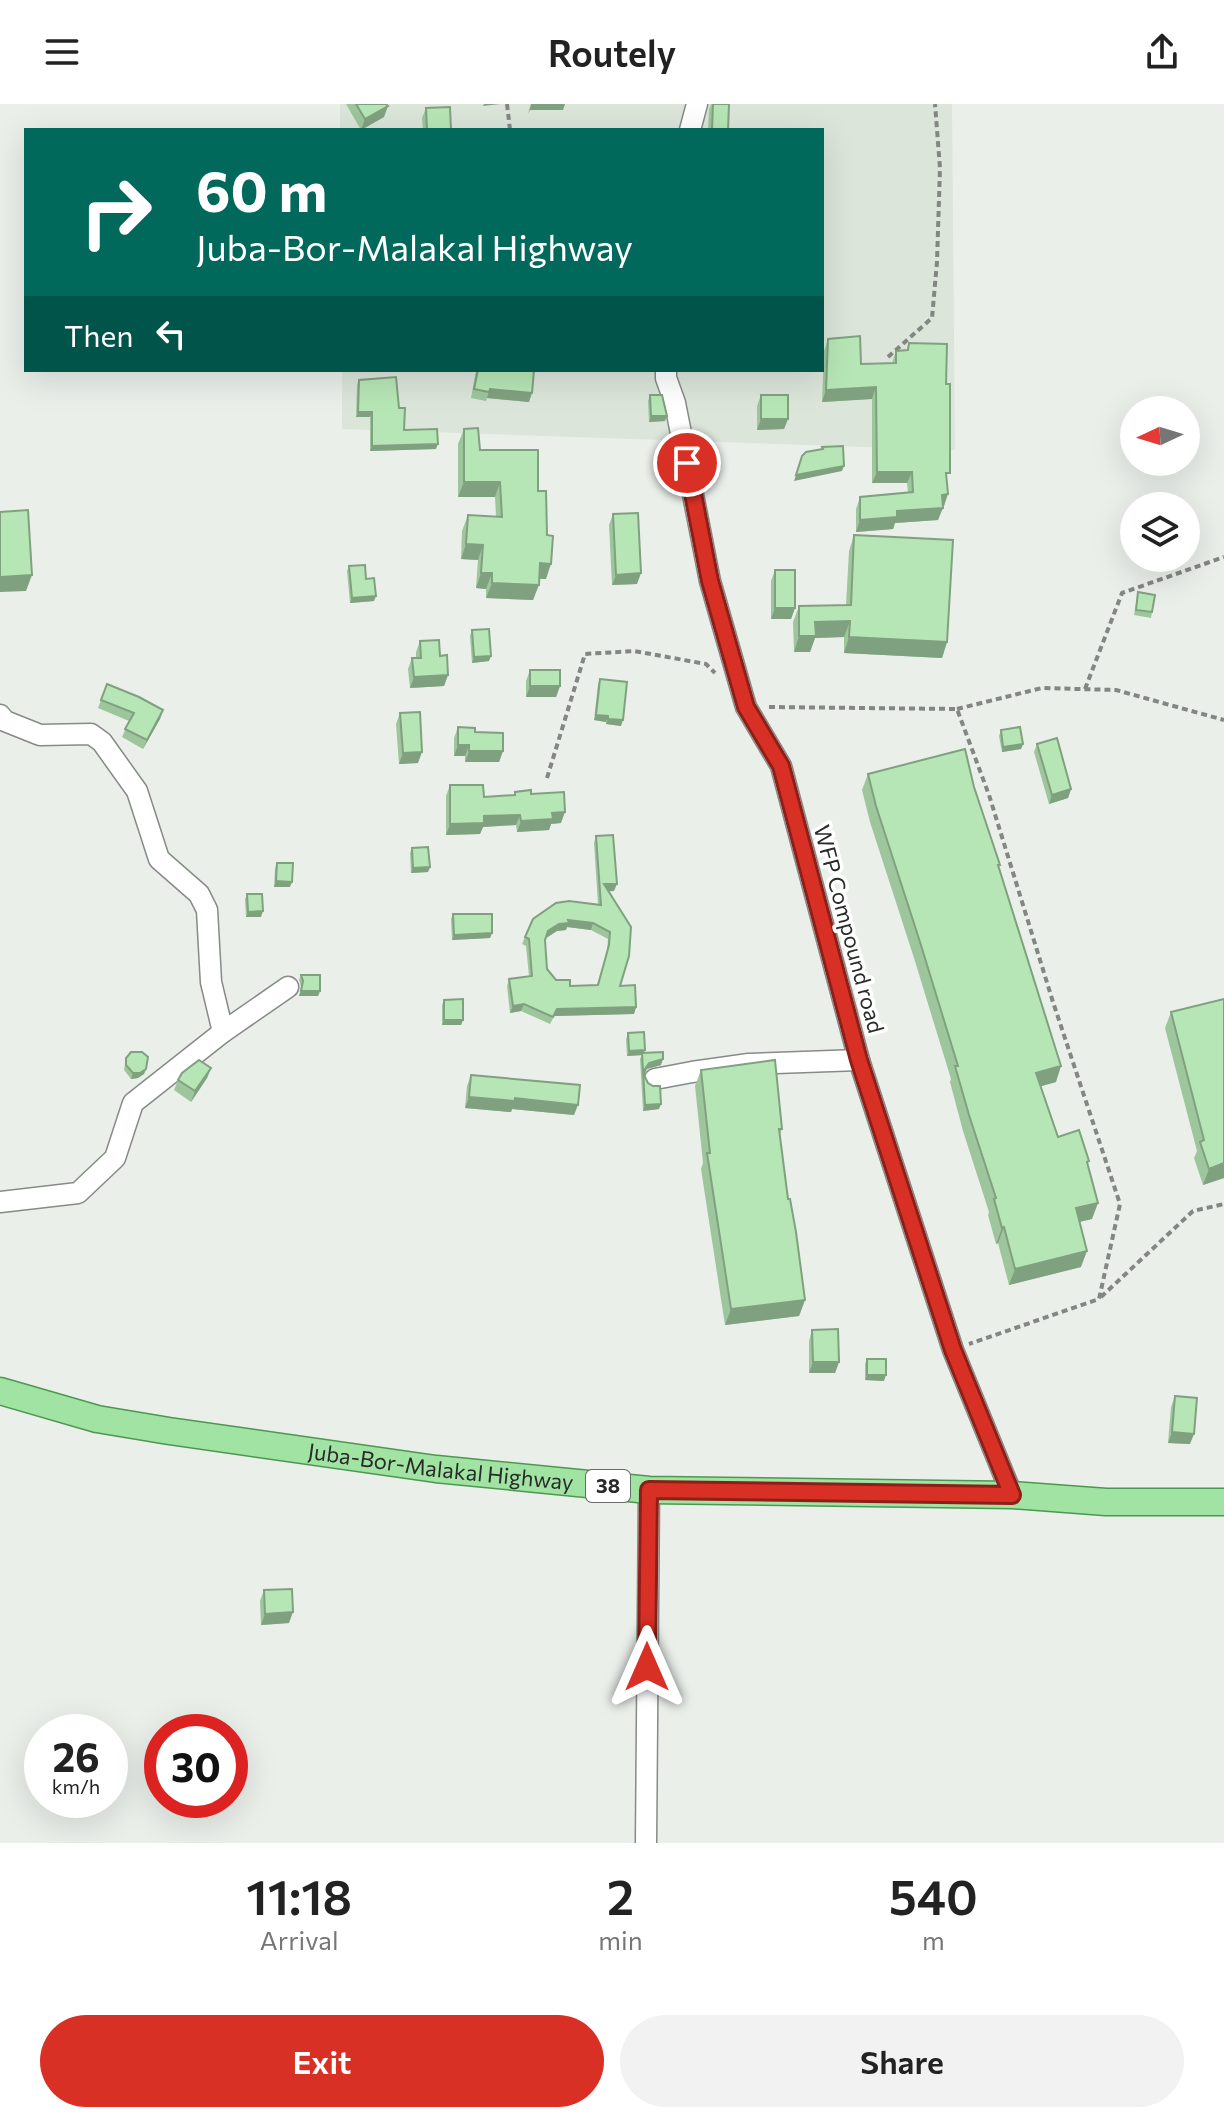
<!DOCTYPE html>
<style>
:root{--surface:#fff;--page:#f2f2f2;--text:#222;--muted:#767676;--accent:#d93025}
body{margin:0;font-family:Commissioner,sans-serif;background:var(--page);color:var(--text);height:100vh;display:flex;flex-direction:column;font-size:30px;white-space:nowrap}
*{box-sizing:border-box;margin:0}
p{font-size:26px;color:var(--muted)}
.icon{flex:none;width:44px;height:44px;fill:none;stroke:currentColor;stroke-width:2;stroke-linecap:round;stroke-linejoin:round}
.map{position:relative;height:1739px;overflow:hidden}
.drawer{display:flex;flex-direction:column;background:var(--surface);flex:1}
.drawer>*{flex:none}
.top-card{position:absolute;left:24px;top:24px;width:800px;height:244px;border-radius:0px;box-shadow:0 8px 32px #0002;background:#00695c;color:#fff;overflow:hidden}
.needle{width:52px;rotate:266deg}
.controls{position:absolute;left:1120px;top:292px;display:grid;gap:16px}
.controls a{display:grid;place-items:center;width:80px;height:80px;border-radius:50%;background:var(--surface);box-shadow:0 8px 32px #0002;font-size:40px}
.speed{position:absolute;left:24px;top:1610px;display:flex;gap:16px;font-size:40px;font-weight:700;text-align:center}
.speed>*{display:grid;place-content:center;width:104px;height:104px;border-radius:50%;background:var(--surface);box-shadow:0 8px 32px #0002;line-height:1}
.speed small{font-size:20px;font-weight:400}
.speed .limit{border:12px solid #d22;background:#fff;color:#111}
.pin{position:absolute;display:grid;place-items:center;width:68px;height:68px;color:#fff;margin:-34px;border:4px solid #fff;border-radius:50%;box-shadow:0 2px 8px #0007}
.me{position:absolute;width:88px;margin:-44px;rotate:0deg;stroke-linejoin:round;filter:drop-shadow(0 0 6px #0008)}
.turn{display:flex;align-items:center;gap:28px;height:168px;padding:0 40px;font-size:36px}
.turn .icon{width:104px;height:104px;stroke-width:2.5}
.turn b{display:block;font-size:56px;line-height:68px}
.then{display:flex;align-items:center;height:76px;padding:0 40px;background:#0003;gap:16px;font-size:30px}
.eta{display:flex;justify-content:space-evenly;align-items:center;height:136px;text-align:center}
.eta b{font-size:48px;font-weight:600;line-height:56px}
.action{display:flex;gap:16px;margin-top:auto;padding:16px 40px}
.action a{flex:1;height:92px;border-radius:48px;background:var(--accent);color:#fff;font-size:32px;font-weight:600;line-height:92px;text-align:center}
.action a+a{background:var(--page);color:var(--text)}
header{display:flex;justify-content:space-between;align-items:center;height:104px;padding:0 40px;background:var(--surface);font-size:36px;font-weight:600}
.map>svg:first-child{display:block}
.built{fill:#dbe5da}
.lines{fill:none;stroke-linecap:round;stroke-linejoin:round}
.minor-casing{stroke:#878b87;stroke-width:23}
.major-casing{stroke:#4e9751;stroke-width:29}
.path{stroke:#838683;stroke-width:4;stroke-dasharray:6 4;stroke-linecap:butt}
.minor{stroke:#fff;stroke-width:20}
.major{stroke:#a1e3a3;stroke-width:26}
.wall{fill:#9dc69d;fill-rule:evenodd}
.shaded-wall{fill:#80a17f}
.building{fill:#b7e6b6;stroke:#80a17f;stroke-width:2;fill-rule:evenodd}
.route-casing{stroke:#8d1f18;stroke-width:20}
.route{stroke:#d93025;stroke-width:14}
.labels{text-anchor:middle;stroke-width:7;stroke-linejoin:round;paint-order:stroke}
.shield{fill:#fff;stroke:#696b69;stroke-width:2}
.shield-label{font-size:20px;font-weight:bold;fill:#292b29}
.street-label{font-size:22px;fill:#292b29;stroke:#fff}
</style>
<header><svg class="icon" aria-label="menu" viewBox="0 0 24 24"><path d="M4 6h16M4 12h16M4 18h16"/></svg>Routely<svg class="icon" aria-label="share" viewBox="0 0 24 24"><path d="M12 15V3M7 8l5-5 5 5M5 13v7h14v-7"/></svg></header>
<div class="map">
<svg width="1224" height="1739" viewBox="0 0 1224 1739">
<rect width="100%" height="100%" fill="#eaefea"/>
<path class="built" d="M340 0H952L955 346 342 325V266H822V26H340Z"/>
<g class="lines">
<defs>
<g id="minor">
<path d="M690 26 697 0"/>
<path d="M666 266V274L675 299 710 477 746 603 781 662 859 956 953 1246 1012 1391"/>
<path d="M0 611 5 617 40 631 91 630 102 638 137 687 159 755 199 790 207 806 211 878 223 928"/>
<path d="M655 975 692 968 749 960 859 956"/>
<path d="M0 1098 78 1089 115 1054 133 999 223 928 288 883"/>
<path d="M646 1739 649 1386"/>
</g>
<g id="major">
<path id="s1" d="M0 1287 97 1315 169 1327 436 1365 649 1386 1012 1391 1106 1398H1224"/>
</g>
</defs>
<use href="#minor" class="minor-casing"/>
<use href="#major" class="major-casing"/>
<g class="path">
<path d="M507 0 510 26"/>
<path d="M888 253 932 214 937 158 940 64 935 0"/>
<path d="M1085 585 1122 489 1224 453"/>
<path d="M769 603 957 605 989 691 1053 898 1120 1100 1099 1195 969 1240"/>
<path d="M957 605 1042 584 1116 586 1224 616"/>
<path d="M547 674 585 550 634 547 706 560 715 569"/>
<path d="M1101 1193 1193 1107 1224 1100"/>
</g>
<use href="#minor" class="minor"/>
<use href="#major" class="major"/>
</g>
<g class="wall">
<path d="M346 0H386L384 13 361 26Z"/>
<path d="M711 0H729L728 26H708L709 5Z"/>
<path d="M426 4 451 26H423L422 14Z"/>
<path d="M828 235 861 260 892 259 896 247H906L909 239 946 280 947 377 944 402H942L938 416 895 419 893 425 856 428V405L860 393 908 388 907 379H872V295L822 298 824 247Z"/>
<path d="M476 266H534L529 298 487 294 486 297 471 294Z"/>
<path d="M359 276 399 304 404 326 436 345 370 347V313H356L357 281Z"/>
<path d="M650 291 665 317 649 318 648 297Z"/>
<path d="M761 291 788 315 784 325 757 326V302Z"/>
<path d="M464 325 480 346 538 387 546 475H539L533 496 486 494V485L476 484 478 456 461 455 462 427 468 411 496 413 495 393H458V340Z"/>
<path d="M613 410 637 480 612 481 609 421Z"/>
<path d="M854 431 947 538 942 554 844 549V533L815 534 810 548H794L793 518 799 502 846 501 849 447Z"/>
<path d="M349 462 366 475 374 497 350 499 347 467Z"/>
<path d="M775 466 795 504 791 515H771V477Z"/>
<path d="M1138 488 1152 508 1151 514 1134 511Z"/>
<path d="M472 526 489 557 472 559 470 532Z"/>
<path d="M420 537 440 552 448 571 444 582 410 584 408 565 412 554H416V548Z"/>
<path d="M530 566 560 582 556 593H526V577Z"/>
<path d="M600 575 621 622 606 620V618L594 616 598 580Z"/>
<path d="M107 580 163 606 160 615 143 645 122 633 129 617 98 604Z"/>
<path d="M400 609 418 659 399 660 396 620Z"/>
<path d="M458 623 475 628 503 647 499 658H465V652H454V634Z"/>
<path d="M1001 626 1023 640 1021 645 1002 648 999 632Z"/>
<path d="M1037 640 1071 685 1068 694 1049 700 1034 648Z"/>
<path d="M868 670 974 683 998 764 1056 978 1041 982 1058 1033 1088 1060 1092 1115 1079 1118 1081 1163 1009 1181 998 1139 996 1140 988 1111 989 1108 963 1027 950 978 951 975 914 854 870 718 862 686Z"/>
<path d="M450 681 484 693 514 691 515 688 531 690 561 719 551 720 549 726 517 728 516 721 483 723 480 730 446 731V692Z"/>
<path d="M596 732 614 787H608L620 882 636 903 634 910 554 912 550 920 521 907 510 909 507 882 509 875 529 872 526 842 522 840 525 833 598 800 594 739ZM567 823 591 826 608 835 607 848 597 881 570 882 556 876 547 865 545 837 546 834 557 827 566 826Z"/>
<path d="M412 744 430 763 428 768 411 769 410 749Z"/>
<path d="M277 759 290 783H274L275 765Z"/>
<path d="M247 790 261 813H246L245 795Z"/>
<path d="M453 810 492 829 490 834 452 836 451 815Z"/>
<path d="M301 871 320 887 318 892H299L301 883 299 876Z"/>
<path d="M444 896 463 916 461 921H442V901Z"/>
<path d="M1171 908 1224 1074 1203 1081 1194 1054 1197 1047 1165 924Z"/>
<path d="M628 929 644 949 661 961 647 965 644 971 659 1005 643 1007 640 955 642 951 627 952 626 935Z"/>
<path d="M126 954 146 965 144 970 138 974 131 975 124 966Z"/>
<path d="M211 964 207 974 191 998 174 986 178 976Z"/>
<path d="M701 966 782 1025 780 1030 788 1095 805 1196 799 1212 725 1221 701 1065 703 1059 695 982Z"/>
<path d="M471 971 574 1011 512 1005 511 1008 465 1004 467 982Z"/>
<path d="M812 1226 839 1258 835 1269H809V1237Z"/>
<path d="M867 1255 884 1277 865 1276V1260Z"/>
<path d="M1175 1292 1190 1340 1168 1339 1171 1303Z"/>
<path d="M264 1486 289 1519 261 1521 260 1497Z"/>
</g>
<g class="shaded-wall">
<path d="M484 0H500L483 2Z"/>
<path d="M531 0H565L563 6H530L528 10Z"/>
<path d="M388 2 384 13 361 26 365 15Z"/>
<path d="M876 283 872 295 822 298 826 286Z"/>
<path d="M490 285 532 289 529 298 487 294Z"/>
<path d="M358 308H372L370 313H356Z"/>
<path d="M651 312H667L665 317 649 318Z"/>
<path d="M761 315H788L784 325 757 326Z"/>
<path d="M438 340 436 345 370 347 372 342Z"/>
<path d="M844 362 842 367 794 377 796 371Z"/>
<path d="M877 368H912L907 379H872Z"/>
<path d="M464 378H500L495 393H458Z"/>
<path d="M948 390 944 402H938L942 391Z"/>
<path d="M943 404 938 416 895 419 893 425 856 428 860 416 897 407Z"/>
<path d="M466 440 483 441 478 456 461 455Z"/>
<path d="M540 459 551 460 546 475 534 474Z"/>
<path d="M481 469H492L486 485 476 484Z"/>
<path d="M641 469 637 480 612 481 616 471Z"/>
<path d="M32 471 26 487 0 488V473Z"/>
<path d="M492 479 539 481 533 496 486 494Z"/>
<path d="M376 492 374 497 350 499 352 494Z"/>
<path d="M775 504H795L791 515H771Z"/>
<path d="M850 517 844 533 815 534 810 548H794L799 532 815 518Z"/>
<path d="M849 533 947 538 942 554 844 549Z"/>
<path d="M491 552 489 557 472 559 474 553Z"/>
<path d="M448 571 444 582 410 584 414 573Z"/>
<path d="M530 582H560L556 593H526Z"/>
<path d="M163 606 160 615 143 645 147 636Z"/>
<path d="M596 611 608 612 606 618 594 616Z"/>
<path d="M608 615 623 616 621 622 606 620Z"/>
<path d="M1023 640 1021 645 1002 648 1003 643Z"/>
<path d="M458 641H469L465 652H454Z"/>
<path d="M469 647H503L499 658H465Z"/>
<path d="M422 648 418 659 399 660 403 649Z"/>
<path d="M1071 685 1068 694 1049 700 1052 691Z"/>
<path d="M565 708 561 719 551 720 549 726 517 728 521 717 552 709Z"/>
<path d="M520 711 516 721 483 723 480 730 446 731 450 720 484 712Z"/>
<path d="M430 763 428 768 411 769 413 764Z"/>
<path d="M276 777 292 778 290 783H274Z"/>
<path d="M604 780H617L614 787 601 788Z"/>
<path d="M263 807 261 813H246L248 808Z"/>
<path d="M568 816 593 819 591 826 567 823 566 826 557 827 546 834 542 843 548 827Z"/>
<path d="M492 829 490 834 452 836 454 831Z"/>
<path d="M301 887H320L318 892H299Z"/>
<path d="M524 900 521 907 510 909 513 902Z"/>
<path d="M636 903 634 910 554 912 550 920 557 905Z"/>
<path d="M444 916H463L461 921H442Z"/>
<path d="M645 946 643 951 627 952 629 947Z"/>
<path d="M663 955 661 961 647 965 643 970 649 959Z"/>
<path d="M1061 962 1056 978 1031 985 1036 969Z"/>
<path d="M211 964 207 974 191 998 195 987Z"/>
<path d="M146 965 144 970 138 974 131 975 133 969Z"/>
<path d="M469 993 515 994 578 1001 574 1011 512 1005 511 1008 465 1004Z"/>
<path d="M661 1000 659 1005 643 1007 645 1001Z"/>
<path d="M1224 1059V1074L1203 1081 1209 1065Z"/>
<path d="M1098 1099 1092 1115 1070 1120 1076 1104Z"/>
<path d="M1004 1123 998 1139 996 1140 1002 1124Z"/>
<path d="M1087 1147 1081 1163 1009 1181 1015 1165Z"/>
<path d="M805 1196 799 1212 725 1221 731 1205Z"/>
<path d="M813 1258H839L835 1269H809Z"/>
<path d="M867 1271H886L884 1277 865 1276Z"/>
<path d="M1172 1328 1194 1330 1190 1340 1168 1339Z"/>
<path d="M293 1508 289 1519 261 1521 265 1510Z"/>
</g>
<g class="building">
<path d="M356 0H386L388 2 365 15Z"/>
<path d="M713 0H729L728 26H712Z"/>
<path d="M450 3 451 26H427L426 4Z"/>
<path d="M860 232 861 260 896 259V247L908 246 909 239 947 240 946 280H950V369H946L948 390 942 391 943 404 897 407V413L860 416V393L913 388 912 368H877L876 283 826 286 828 235Z"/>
<path d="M478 266H534L532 289 490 285 489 288 474 285Z"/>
<path d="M396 273 399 304H405L404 326 437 325 438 340 372 342V308H358L359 276Z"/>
<path d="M650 291H662L667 312H651Z"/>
<rect x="761" y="291" width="27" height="24"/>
<path d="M478 324 480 346H538V387H546L547 431 553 432 551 460 540 459 539 481 492 479V469H481L483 441 466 440 468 411 502 413 500 378H464V325Z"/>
<path d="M843 342 844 362 796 371 802 352 806 348 823 345 822 343Z"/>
<path d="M28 406 32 471 0 473V408Z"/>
<path d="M638 409 641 469 616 471 613 410Z"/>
<path d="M854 431 953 436 947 538 849 533 850 517 815 518 816 532H799V502L851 501Z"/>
<path d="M365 461 366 475 374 474 376 492 352 494 349 462Z"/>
<rect x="775" y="466" width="20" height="38"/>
<path d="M1138 488 1155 491 1152 508 1136 506Z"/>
<path d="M489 525 491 552 474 553 472 526Z"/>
<path d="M439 536 440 552 447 551 448 571 414 573 412 554H421L420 537Z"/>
<rect x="530" y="566" width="30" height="16"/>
<path d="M600 575 627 578 623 616 608 615V612L596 611Z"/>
<path d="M107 580 139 593 163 606 147 636 125 625 134 609 101 596Z"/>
<path d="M420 608 422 648 403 649 400 609Z"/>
<path d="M458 623 475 624V628L503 629V647H469V641H458Z"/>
<path d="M1020 623 1023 640 1003 643 1001 626Z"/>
<path d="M1057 634 1071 685 1052 691 1037 640Z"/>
<path d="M965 645 974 683 1000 761H998L1061 962 1036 969 1058 1033 1079 1026 1089 1057 1087 1058 1098 1099 1076 1104 1087 1147 1015 1165 1004 1123 1002 1124 994 1095 996 1094 969 1011 955 962H958L920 838 876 702 868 670Z"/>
<path d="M450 681H483L484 693 515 691V688L531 686V690L564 688 565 708 552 709 553 715 521 717 520 711 484 712V719L450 720Z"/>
<path d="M613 731 617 780H604L631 823 629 852 620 882 635 881 636 903 557 905 553 913 524 900 513 902 509 875 532 872 529 835 525 833 533 815 556 799 569 797 601 801 596 732ZM568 816 593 819 610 828 609 841 598 881 570 882V876H556L547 865 545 836 548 827 559 820 569 819Z"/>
<path d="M428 743 430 763 413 764 412 744Z"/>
<path d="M277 759H293L292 778 276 777Z"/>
<path d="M247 790H262L263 807 248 808Z"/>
<path d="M453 810H492V829L454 831Z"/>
<path d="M301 871H320V887H301L303 877Z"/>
<path d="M463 895V916H444V896Z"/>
<path d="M1224 895V1059L1209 1065 1200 1038 1204 1036 1171 908Z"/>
<path d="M644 928 645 946 629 947 628 929Z"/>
<path d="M131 948H142L148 953 146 965 140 969H133L126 961V954Z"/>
<path d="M663 948V955L649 959 645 965 644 971 648 979 653 982H660L661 1000 645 1001 642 949Z"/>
<path d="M199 956 211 964 195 987 178 976 182 969Z"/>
<path d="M775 956 782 1025H779L788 1095H790L796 1128 805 1196 731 1205 707 1049H710L701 966Z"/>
<path d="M471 971 580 981 578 1001 515 994V997L469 993Z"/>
<path d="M838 1225 839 1258H813L812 1226Z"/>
<rect x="867" y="1255" width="19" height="16"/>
<path d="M1175 1292 1197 1294 1194 1330 1172 1328Z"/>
<path d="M292 1485 293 1508 265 1510 264 1486Z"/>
</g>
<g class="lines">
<defs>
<path id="route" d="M647 1563 649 1386 1012 1391 953 1246 859 956 781 662 746 603 710 477 687 359"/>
</defs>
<use href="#route" class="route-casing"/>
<use href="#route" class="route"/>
</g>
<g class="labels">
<rect class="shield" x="586" y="1366" width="44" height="32" rx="6"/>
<g class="shield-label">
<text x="608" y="1389">38</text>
</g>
<g class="street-label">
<text transform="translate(849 825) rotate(75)" y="8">WFP Compound road</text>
<text dy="8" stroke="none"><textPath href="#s1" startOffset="448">Juba-Bor-Malakal Highway</textPath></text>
</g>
</g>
</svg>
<div class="controls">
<a><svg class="needle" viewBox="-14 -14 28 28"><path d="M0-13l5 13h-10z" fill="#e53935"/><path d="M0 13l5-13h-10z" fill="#767676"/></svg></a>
<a><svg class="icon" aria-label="layers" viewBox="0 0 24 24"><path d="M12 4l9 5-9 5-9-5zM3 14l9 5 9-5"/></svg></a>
</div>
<div class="speed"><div>26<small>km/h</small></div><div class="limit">30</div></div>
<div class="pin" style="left:687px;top:359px;background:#d93025"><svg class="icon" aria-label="arrive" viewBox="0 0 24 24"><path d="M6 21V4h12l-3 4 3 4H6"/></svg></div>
<svg class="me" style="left:647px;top:1563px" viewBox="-20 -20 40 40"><path d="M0-17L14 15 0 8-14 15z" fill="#d93025" stroke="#fff" stroke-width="4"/></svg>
<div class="top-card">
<div class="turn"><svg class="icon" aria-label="right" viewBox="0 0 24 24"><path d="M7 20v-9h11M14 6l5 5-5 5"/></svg><div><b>60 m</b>Juba-Bor-Malakal Highway</div></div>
<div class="then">Then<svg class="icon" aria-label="left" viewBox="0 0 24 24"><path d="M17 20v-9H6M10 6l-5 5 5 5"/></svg></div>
</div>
</div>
<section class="drawer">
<div class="eta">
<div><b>11:18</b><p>Arrival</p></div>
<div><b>2</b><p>min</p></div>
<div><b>540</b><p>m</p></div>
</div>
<div class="action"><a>Exit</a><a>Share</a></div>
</section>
